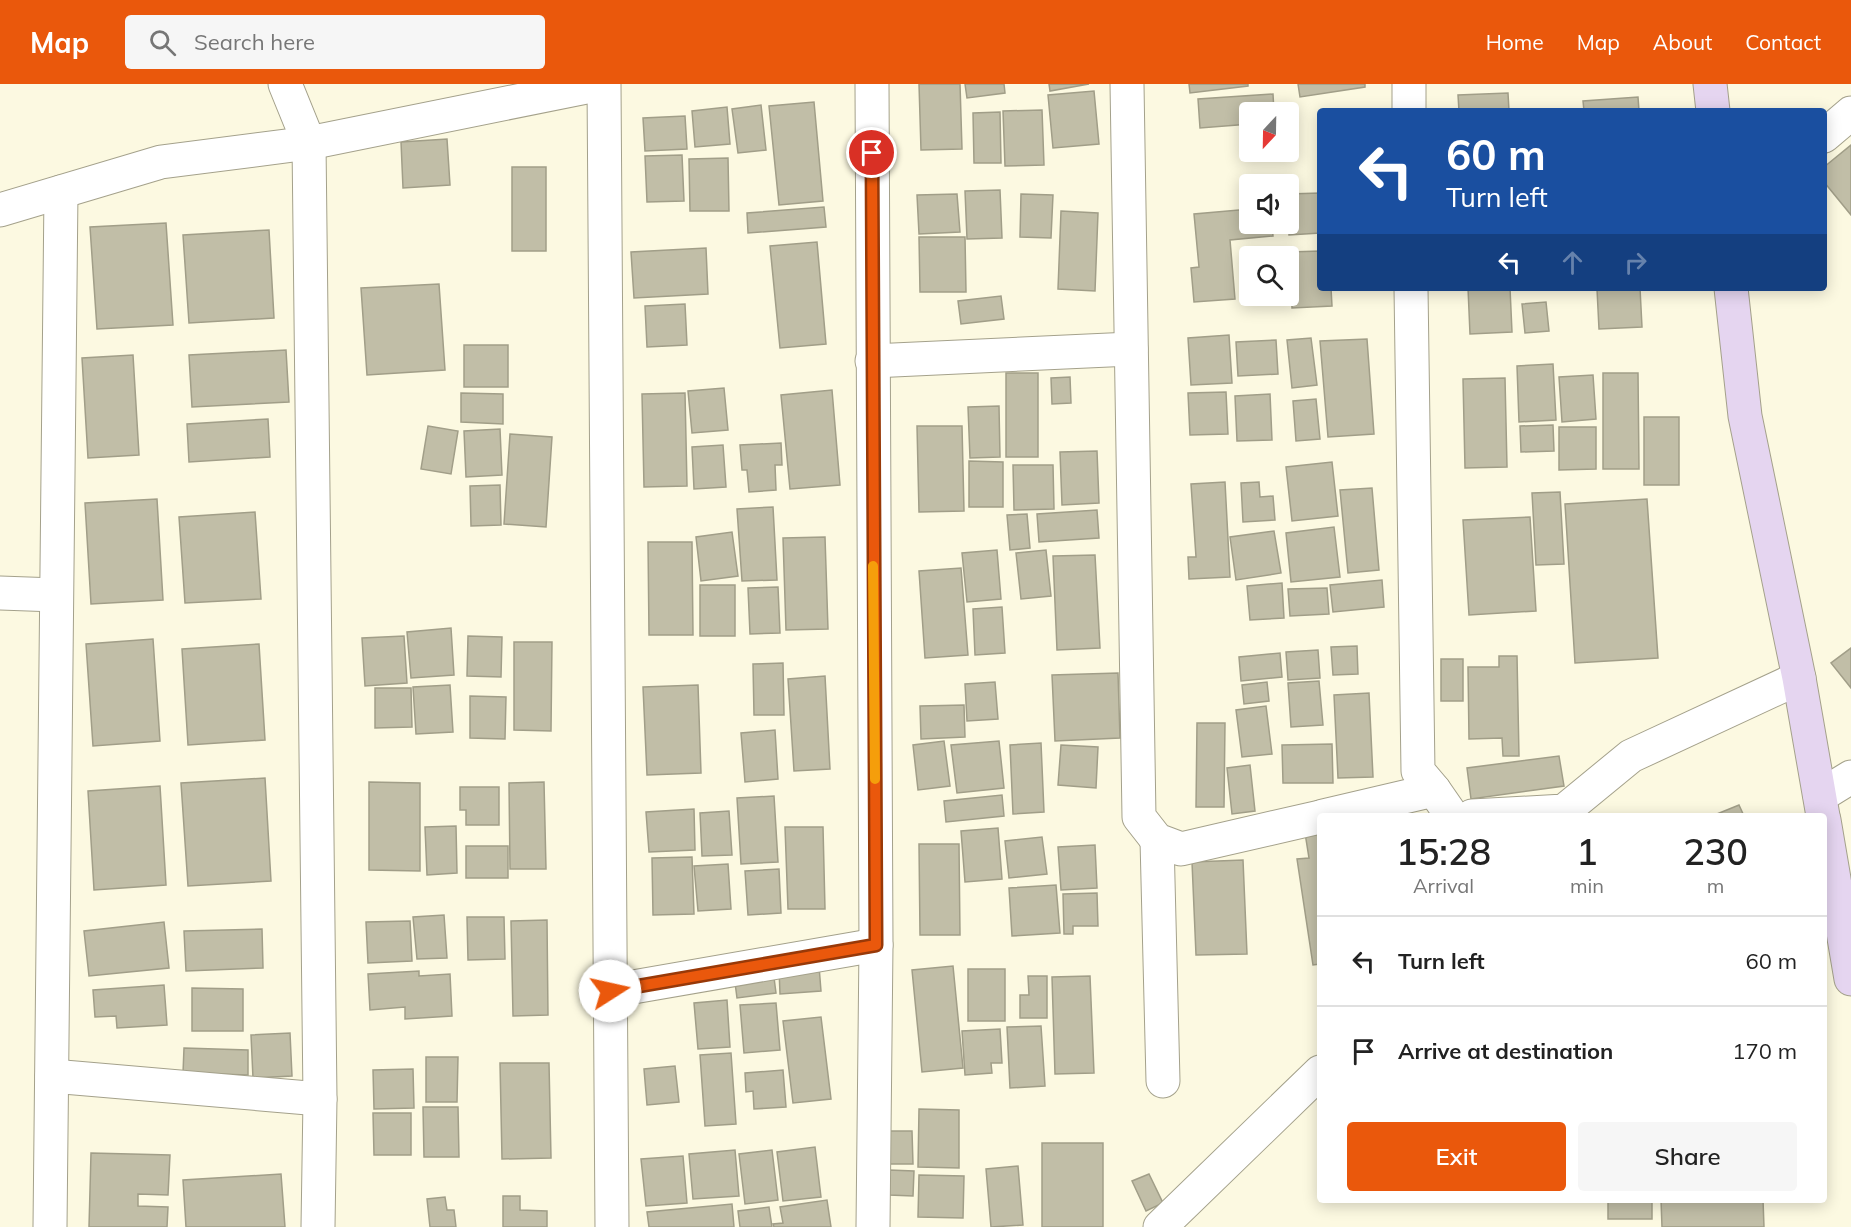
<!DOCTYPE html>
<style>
:root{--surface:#fff;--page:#f6f6f6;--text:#222;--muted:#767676;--line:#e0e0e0;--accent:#ea580c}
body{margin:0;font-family:Mulish,sans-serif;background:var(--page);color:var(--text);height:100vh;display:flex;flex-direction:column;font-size:22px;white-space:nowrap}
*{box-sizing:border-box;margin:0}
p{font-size:20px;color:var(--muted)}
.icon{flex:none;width:33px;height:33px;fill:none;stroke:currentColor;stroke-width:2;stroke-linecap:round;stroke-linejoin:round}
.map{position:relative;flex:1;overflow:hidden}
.side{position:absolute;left:1317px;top:729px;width:510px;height:390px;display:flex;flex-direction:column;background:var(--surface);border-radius:6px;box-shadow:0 3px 15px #0003}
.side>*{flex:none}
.guide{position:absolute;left:1317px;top:24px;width:510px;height:183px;border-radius:6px;box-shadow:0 3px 15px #0003;background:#1a4fa0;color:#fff;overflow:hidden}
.needle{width:39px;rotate:202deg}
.fabs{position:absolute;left:1239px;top:18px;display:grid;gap:12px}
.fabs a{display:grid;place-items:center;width:60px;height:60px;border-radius:6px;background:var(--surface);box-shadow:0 3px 15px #0003;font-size:30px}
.pin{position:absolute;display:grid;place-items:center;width:51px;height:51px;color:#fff;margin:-26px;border:3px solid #fff;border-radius:50%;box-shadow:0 2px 6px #0007}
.me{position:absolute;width:66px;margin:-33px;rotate:80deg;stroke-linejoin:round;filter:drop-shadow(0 0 4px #0008)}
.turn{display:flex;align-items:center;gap:21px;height:126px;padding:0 30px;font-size:27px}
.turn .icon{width:78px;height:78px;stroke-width:2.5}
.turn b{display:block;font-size:42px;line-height:51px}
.lanes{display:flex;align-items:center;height:57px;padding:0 30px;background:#0003;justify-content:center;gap:30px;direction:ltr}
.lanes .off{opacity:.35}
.eta{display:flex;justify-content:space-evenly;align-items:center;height:102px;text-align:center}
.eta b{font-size:36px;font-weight:600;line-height:42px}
.action{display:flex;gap:12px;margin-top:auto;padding:12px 30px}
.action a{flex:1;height:69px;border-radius:6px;background:var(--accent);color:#fff;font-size:24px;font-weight:600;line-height:69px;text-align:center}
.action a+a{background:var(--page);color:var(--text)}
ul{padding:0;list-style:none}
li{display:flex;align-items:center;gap:18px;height:90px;padding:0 30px;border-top:2px solid var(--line)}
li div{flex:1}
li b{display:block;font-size:22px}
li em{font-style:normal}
header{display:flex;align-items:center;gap:36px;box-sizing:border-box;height:84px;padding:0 30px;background:var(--accent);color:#fff}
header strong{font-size:28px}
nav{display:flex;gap:33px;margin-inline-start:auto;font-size:21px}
.search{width:420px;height:54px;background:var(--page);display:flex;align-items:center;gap:15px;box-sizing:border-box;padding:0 21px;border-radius:6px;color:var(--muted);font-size:22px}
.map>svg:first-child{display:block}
.building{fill:#c1bea7;stroke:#a19e88;stroke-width:1.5}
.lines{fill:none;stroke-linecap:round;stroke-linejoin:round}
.street-casing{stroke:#a4a18b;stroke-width:35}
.secondary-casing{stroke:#a4a18b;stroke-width:35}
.street{stroke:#fff;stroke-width:33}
.secondary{stroke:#e5d5f0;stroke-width:33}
.route-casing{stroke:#983908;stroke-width:15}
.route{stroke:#ea580c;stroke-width:10}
.slow{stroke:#f59e0b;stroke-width:10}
</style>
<header>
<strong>Map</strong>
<div class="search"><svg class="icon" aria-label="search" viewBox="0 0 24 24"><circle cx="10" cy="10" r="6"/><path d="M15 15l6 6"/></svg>Search here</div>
<nav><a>Home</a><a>Map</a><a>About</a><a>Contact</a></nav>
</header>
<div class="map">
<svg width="1851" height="1143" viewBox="0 0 1851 1143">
<rect width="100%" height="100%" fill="#fcf9e1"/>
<g class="building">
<path d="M919 0H960L962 65 921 66Z"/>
<path d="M965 0H1004L1005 9 967 14Z"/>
<path d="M1049 0H1089L1050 7Z"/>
<path d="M1189 0H1248V2L1190 9Z"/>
<path d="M1298 0H1365V3L1300 13Z"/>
<path d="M1094 7 1099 60 1053 64 1048 11Z"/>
<path d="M1508 9 1509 27H1459L1458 11Z"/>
<path d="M1273 10 1274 28H1250V40L1200 44 1198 15Z"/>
<path d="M1638 13 1639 27H1584L1583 17Z"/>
<path d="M814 18 823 117 779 121 769 22Z"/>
<path d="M761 21 766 66 738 69 732 25Z"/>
<path d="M727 23 730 60 695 63 692 27Z"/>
<path d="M1042 26 1044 81 1005 82 1003 27Z"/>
<path d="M1000 28 1001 79H974L973 29Z"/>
<path d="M685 32 687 65 645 67 643 34Z"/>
<path d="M447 55 450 101 403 104 401 58Z"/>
<path d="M1851 61V131L1824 98V83Z"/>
<path d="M682 71 684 117 647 118 645 72Z"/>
<path d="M728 74 729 127H690L689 75Z"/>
<rect x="512" y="83" width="34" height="84"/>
<path d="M1000 106 1002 154 967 155 965 107Z"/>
<path d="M1320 109V149L1289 151 1288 110Z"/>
<path d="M957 110 960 148 919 150 917 111Z"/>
<path d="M1021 110 1053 111 1051 154 1020 153Z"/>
<path d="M824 123 826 143 748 149 747 129Z"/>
<path d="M1250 125V140H1272L1273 152 1230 156 1235 215 1194 218 1191 184 1199 183 1194 130Z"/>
<path d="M1061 127 1098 129 1095 207 1058 205Z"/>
<path d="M166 139 173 241 97 245 90 143Z"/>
<path d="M269 146 274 234 189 239 183 151Z"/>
<path d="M919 153H965L966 208H920Z"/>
<path d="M817 158 826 260 780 264 770 162Z"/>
<path d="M706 164 708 210 634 214 631 168Z"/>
<path d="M1320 167V204H1331L1332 222 1292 224 1290 168Z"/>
<path d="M439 200 445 286 367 291 361 204Z"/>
<path d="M1468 204H1510L1512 248 1470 250Z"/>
<path d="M1640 204 1642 243 1599 245 1597 205Z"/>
<path d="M1001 212 1004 235 961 240 958 217Z"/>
<path d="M1546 218 1549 247 1525 249 1522 220Z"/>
<path d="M685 220 687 261 647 263 645 222Z"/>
<path d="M1229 251 1232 299 1191 301 1188 254Z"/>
<path d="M1311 254 1317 301 1292 304 1287 256Z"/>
<path d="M1367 255 1374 350 1328 353 1320 257Z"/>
<path d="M1276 256 1278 290 1238 292 1236 258Z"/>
<rect x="464" y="261" width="44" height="42"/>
<path d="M286 266 289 318 192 323 189 271Z"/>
<path d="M133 271 139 371 88 374 82 274Z"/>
<path d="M1553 280 1556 336 1519 338 1517 282Z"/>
<rect x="1006" y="289" width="32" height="84"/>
<path d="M1603 289H1638L1639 385H1603Z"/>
<path d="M1593 291 1596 335 1562 338 1559 293Z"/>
<path d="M1070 293 1071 319 1052 320 1051 294Z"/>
<path d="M1505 294 1507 383 1465 384 1463 295Z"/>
<path d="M724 304 728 346 692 349 688 307Z"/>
<path d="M832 306 840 401 790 405 781 311Z"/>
<path d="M1226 308 1228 350 1190 351 1188 309Z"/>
<path d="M461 309 503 310V340L461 338Z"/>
<path d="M685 309 687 402 644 403 642 310Z"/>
<path d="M1270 310 1272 356 1237 357 1235 312Z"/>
<path d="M1316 315 1320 355 1296 357 1293 317Z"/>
<path d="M999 322 1000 373 970 374 968 323Z"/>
<rect x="1644" y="333" width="35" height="68"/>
<path d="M268 335 270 373 189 378 187 340Z"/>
<path d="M1553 341 1554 367 1521 368 1520 342Z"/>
<path d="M428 342 458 347 451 390 421 385Z"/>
<path d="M917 342H962L964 427 919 428Z"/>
<path d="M1559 343H1596V385L1559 386Z"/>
<path d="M500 345 502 391 466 393 464 347Z"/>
<path d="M510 350 552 353 546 443 504 440Z"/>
<path d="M781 359 782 381H775L776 406 749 408 747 386H742L740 361Z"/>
<path d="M723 361 726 403 694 405 692 363Z"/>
<path d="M1097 367 1099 419 1062 421 1060 368Z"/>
<path d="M969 377 1003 378V423H969Z"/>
<path d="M1332 378 1338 432 1292 437 1286 383Z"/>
<path d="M1013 381H1053L1054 425 1014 426Z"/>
<path d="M1225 398 1230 493 1189 495 1188 473H1196L1191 400Z"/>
<path d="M1259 398 1260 413 1273 412 1275 436 1243 438 1241 399Z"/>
<path d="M500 401 501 441 471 442 470 402Z"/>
<path d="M1372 404 1379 486 1348 489 1340 406Z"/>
<path d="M1560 408 1564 480 1536 481 1532 409Z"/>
<path d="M157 415 163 516 91 520 85 419Z"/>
<path d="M1647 415 1658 574 1575 579 1565 420Z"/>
<path d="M773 423 777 496 742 497 737 425Z"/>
<path d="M1097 426 1099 454 1039 458 1037 430Z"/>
<path d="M255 428 261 515 185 519 179 433Z"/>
<path d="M1027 430 1030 464 1010 466 1007 431Z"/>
<path d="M1530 433 1536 527 1469 531 1463 436Z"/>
<path d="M1334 443 1340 493 1291 498 1286 449Z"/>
<path d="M1274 447 1281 489 1236 496 1230 453Z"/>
<path d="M732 448 738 492 701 497 696 453Z"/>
<path d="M825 453 828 545 786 546 783 454Z"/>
<path d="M648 458H692L693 551H649Z"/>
<path d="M997 466 1001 515 967 518 962 469Z"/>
<path d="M1046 466 1051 512 1021 515 1016 469Z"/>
<path d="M1095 471 1100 564 1057 566 1053 472Z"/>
<path d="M961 484 968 571 925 574 919 487Z"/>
<path d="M1382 496 1384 523 1333 528 1330 501Z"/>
<path d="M1282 499 1284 534 1250 536 1247 502Z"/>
<rect x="700" y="501" width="35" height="51"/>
<path d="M778 503 780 549 750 550 748 504Z"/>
<path d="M1327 504 1329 530 1290 532 1288 505Z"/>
<path d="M1002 523 1005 569 975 571 973 525Z"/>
<path d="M451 544 454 591 411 594 407 548Z"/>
<path d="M404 552 407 599 365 602 362 554Z"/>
<path d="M468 552 502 553 501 593 467 592Z"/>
<path d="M153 555 160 657 93 662 86 560Z"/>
<path d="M514 558H552L551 647 514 646Z"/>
<path d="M259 560 265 656 188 661 182 565Z"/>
<path d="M1357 562 1358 590 1333 591 1331 563Z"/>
<path d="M1851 564V604L1831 579Z"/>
<path d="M1318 566 1320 594 1288 596 1286 568Z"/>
<path d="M1280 569 1282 593 1241 597 1239 573Z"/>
<path d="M1499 572H1517L1519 672H1503L1502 654 1469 655 1468 583H1499Z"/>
<rect x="1441" y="575" width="22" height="42"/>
<path d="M783 579 784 631H754L753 580Z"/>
<path d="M1118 589 1120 654 1055 657 1052 591Z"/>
<path d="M825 592 830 685 794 687 788 595Z"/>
<path d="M1319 597 1323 641 1291 643 1288 599Z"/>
<path d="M995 598 998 635 967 637 965 600Z"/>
<path d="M1267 598 1269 617 1244 620 1242 601Z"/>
<path d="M450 601 453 648 416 650 413 603Z"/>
<path d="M698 601 701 689 647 691 643 603Z"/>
<path d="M375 604H411L412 643 375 644Z"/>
<path d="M1369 609 1373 693 1338 694 1334 611Z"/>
<path d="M470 612 506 613 505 655 470 654Z"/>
<path d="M964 621 965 653 921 655 920 622Z"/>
<path d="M1266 622 1272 670 1242 673 1236 626Z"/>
<path d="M1197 639H1225L1224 723H1196Z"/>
<path d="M775 646 778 695 745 698 741 649Z"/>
<path d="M944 657 950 702 918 706 913 661Z"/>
<path d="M999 657 1004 704 957 709 951 661Z"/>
<path d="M1041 659 1044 728 1013 730 1010 661Z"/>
<path d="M1332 660 1333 699H1283L1282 661Z"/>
<path d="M1061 661 1098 663 1096 704 1058 701Z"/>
<path d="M1559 672 1564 702 1471 715 1467 684Z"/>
<path d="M1250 681 1255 727 1232 730 1227 684Z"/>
<path d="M265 694 271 797 188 802 181 699Z"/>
<path d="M369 698 420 699V787L369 786Z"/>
<path d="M544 698 546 785H510L509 699Z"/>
<path d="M160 702 166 801 94 806 88 707Z"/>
<path d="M460 703H499V741H466V726H460Z"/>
<path d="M1002 711 1004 732 946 738 944 717Z"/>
<path d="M774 712 778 778 741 780 737 714Z"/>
<path d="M1739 721 1744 732H1712Z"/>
<path d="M694 725 695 766 649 768 646 728Z"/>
<path d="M729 727 732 771 702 772 700 729Z"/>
<path d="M456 742 457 789 427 791 425 743Z"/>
<path d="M785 743H823L825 825H788Z"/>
<path d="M998 744 1002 795 965 798 961 747Z"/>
<path d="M1320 747V880L1313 881 1297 775 1309 774 1305 749Z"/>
<path d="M1042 753 1047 790 1009 794 1005 757Z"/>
<path d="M919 760H959L960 851H920Z"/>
<path d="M1095 761 1097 804 1061 806 1058 763Z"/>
<rect x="466" y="762" width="42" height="32"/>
<path d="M692 773 694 830 653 831 652 774Z"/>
<path d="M1243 776 1247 870 1196 871 1192 778Z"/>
<path d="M728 780 731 825 698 827 694 782Z"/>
<path d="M779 785 781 829 748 831 745 787Z"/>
<path d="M1056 801 1060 849 1012 852 1009 804Z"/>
<path d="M1097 809 1098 842H1073V850H1064L1063 810Z"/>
<path d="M444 831 447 874 417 875 413 833Z"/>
<path d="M467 833H504L505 875 468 876Z"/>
<path d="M547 836 548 931 513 932 511 837Z"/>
<path d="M410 837 412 877 368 879 366 838Z"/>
<path d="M164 838 169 884 89 892 84 847Z"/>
<path d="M262 845 263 884 186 887 184 847Z"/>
<path d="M819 882 821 907 780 910 779 885Z"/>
<path d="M953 882 963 984 922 988 912 886Z"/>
<rect x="968" y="885" width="37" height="52"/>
<path d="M773 886 776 909 737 914 734 891Z"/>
<path d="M419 887V892L450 890 452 932 405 935V923L370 926 368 890Z"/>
<path d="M1028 892H1047V934H1020V911H1029Z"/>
<path d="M1090 892 1094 989 1055 990 1052 893Z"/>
<path d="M164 901 167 941 117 944 116 932 95 933 93 906Z"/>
<path d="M192 904 243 905V947H192Z"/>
<path d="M727 916 730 963 698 965 694 919Z"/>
<path d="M776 919 780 966 744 969 740 921Z"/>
<path d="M821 933 831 1015 793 1019 783 937Z"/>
<path d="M1041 942 1045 1002 1010 1004 1007 943Z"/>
<path d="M1000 945 1002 979H991L992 989 965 991 962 947Z"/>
<path d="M290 949 292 992 253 994 251 951Z"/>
<path d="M184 964 248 966V991L183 989Z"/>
<path d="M731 969 736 1040 705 1042 700 971Z"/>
<path d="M426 973H458L457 1018H426Z"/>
<path d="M500 979H549L551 1074 502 1075Z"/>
<path d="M675 982 679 1018 647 1021 644 985Z"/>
<path d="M413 985 414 1024 374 1025 373 986Z"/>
<path d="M783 986 786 1023 754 1025 753 1007 746 1008 745 989Z"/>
<path d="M423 1023H458L459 1073H424Z"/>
<path d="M919 1025 959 1026V1084L918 1083Z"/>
<path d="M373 1029H411V1071H374Z"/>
<path d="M887 1047H912L913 1080H887Z"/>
<rect x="1042" y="1059" width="61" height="84"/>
<path d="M815 1063 821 1113 783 1117 777 1068Z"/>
<path d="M735 1066 739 1112 693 1115 689 1070Z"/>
<path d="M772 1066 778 1116 745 1120 739 1070Z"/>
<path d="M91 1069 170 1071 168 1111 138 1110V1122L168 1123 167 1143H89Z"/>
<path d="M683 1072 687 1119 646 1122 641 1075Z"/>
<path d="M1018 1082 1023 1141 991 1143 986 1085Z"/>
<path d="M889 1086 914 1087 913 1112 889 1111Z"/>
<path d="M281 1090 285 1143H186L183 1096Z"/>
<path d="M1149 1090 1163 1119 1146 1127 1132 1097Z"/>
<path d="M919 1091 964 1092 963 1134 918 1133Z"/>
<path d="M503 1112H520V1126L547 1127V1143H503Z"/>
<path d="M445 1113 447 1126H454L456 1143H430L427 1115Z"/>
<path d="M827 1116 831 1143H774L773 1140 783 1139 780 1123Z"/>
<rect x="1608" y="1116" width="44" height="19"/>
<path d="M1661 1116H1763L1764 1143H1662Z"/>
<path d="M732 1120 734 1143H649L647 1128Z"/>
<path d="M769 1123 772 1143H740L738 1127Z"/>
</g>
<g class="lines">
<defs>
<g id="street">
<path d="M285 0 309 59 320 1015 318 1143"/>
<path d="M604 0 612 1143"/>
<path d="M872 0 876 861 873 1143"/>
<path d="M1127 0 1139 733 1157 756 1181 765 1320 733"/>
<path d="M1409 0V27"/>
<path d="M1824 52 1851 29"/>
<path d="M0 126 161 78 309 59 601 0"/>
<path d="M1411 204 1418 687 1434 706 1452 732"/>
<path d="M872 277 1131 265"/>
<path d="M0 509 56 511"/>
<path d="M1820 712 1851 693"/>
<path d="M1323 732 1434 706"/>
<path d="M1472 732 1564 727 1631 672 1799 594"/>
<path d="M1157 756 1163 997"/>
<path d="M610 907 876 861"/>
<path d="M52 992 320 1015"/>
<path d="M50 1143 61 108"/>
<path d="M1160 1143 1320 988"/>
</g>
<g id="secondary">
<path d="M1710 0 1713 27"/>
<path d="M1731 204 1745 332 1799 594 1823 732"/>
<path d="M1824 736 1851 895"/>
</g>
</defs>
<use href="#street" class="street-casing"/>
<use href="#secondary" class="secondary-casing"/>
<use href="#street" class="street"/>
<use href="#secondary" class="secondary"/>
</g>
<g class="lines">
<defs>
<path id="route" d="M610 907 876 861 872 69"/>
</defs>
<use href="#route" class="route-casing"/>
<use href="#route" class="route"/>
<path class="slow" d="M873 482 875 695"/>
</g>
</svg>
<div class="fabs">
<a><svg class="needle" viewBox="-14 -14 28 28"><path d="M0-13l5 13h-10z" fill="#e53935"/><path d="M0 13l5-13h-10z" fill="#767676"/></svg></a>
<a><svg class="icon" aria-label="sound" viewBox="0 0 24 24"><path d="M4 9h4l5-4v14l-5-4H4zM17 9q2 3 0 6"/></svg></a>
<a><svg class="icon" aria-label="search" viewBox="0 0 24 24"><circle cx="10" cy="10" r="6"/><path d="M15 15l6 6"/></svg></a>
</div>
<div class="pin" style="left:872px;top:69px;background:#d93025"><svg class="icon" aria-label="arrive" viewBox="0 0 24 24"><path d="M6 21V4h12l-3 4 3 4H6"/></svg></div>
<svg class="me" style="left:610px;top:907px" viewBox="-20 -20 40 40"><circle r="19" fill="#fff"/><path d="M0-13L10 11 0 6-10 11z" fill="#ea580c"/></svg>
<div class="guide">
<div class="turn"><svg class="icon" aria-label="left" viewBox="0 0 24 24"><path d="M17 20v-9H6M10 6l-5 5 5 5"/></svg><div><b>60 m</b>Turn left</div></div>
<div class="lanes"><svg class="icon" aria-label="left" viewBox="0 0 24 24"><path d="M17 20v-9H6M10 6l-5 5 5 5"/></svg><svg class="icon off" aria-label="ahead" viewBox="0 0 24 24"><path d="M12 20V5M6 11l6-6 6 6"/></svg><svg class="icon off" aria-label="right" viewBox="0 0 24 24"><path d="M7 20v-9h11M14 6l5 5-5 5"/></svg></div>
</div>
<section class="side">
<div class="eta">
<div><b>15:28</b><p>Arrival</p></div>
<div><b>1</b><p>min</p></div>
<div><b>230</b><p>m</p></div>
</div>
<ul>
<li><svg class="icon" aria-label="left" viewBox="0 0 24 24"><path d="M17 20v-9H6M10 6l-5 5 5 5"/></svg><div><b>Turn left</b></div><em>60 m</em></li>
<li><svg class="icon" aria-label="arrive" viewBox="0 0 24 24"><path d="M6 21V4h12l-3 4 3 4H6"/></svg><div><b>Arrive at destination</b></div><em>170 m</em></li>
</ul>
<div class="action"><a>Exit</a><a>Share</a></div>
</section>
</div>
